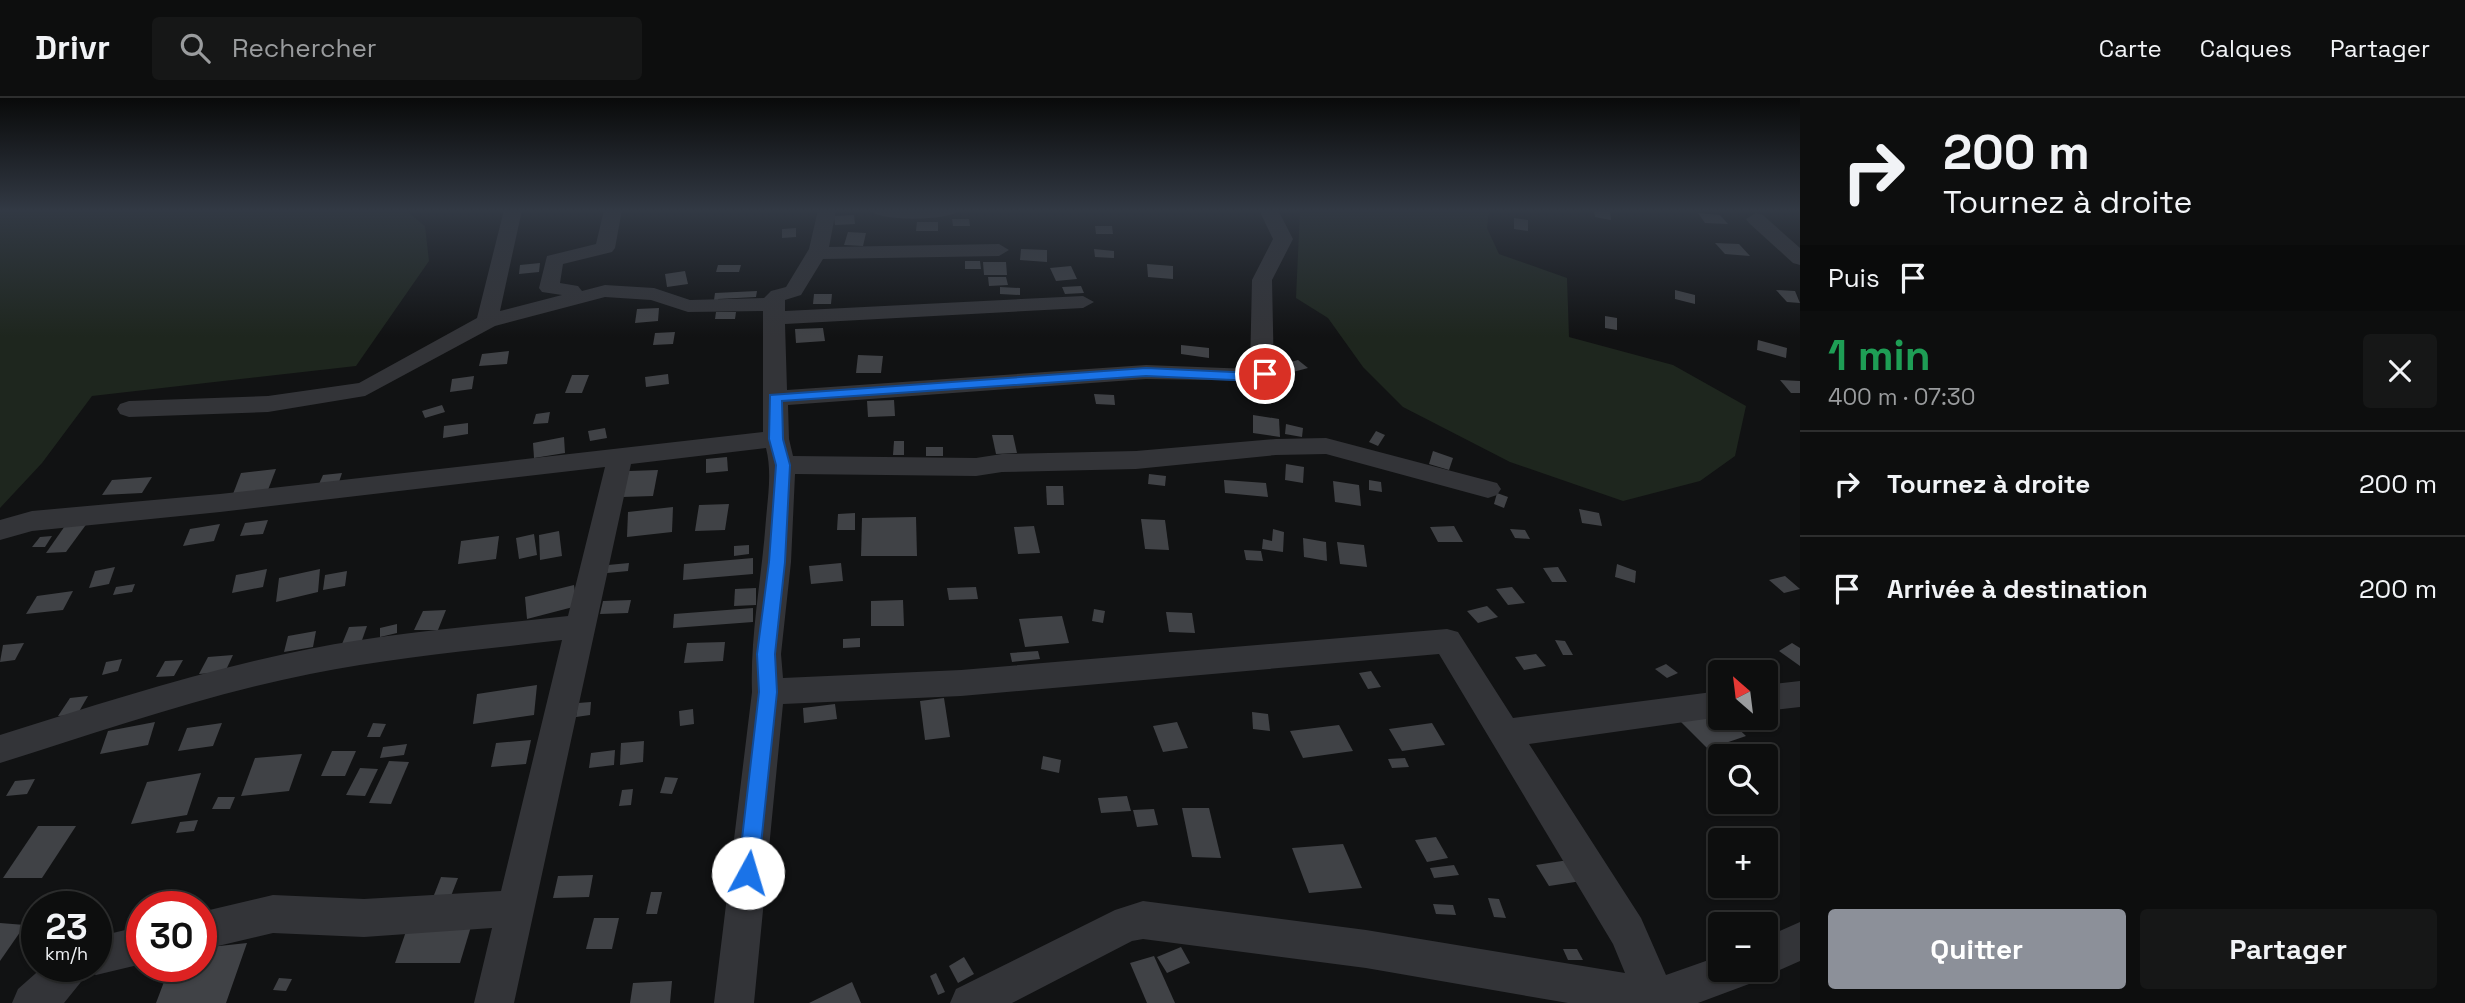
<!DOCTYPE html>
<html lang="fr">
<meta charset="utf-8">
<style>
:root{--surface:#0d0e0e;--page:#161717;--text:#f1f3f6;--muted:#9a9c9e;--line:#2d2e2e;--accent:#8c9099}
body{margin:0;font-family:"Space Grotesk",sans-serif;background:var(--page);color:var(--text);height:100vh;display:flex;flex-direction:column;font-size:26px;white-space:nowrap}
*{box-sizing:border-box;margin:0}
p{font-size:23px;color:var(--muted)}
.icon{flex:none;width:38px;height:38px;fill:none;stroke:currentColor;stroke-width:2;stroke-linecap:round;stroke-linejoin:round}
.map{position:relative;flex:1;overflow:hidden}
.drawer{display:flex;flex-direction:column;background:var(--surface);width:665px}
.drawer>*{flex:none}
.banner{background:#0d0e0e;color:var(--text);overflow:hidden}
.needle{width:46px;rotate:332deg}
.buttons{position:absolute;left:1708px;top:562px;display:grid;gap:14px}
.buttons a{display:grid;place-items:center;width:70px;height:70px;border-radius:7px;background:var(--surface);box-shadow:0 2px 5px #0004,0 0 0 2px var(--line);font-size:35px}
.speed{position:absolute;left:21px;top:793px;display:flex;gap:14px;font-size:35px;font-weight:700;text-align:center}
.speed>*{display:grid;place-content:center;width:91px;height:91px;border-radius:50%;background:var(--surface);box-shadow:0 2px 5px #0004,0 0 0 2px var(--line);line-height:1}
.speed small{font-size:18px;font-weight:400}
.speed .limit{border:10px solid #d22;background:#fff;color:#111}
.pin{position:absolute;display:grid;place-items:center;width:60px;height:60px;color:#fff;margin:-30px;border:4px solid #fff;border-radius:50%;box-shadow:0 2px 7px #0007}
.me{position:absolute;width:77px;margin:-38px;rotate:6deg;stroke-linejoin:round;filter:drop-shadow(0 0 5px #0008)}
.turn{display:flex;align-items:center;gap:24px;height:147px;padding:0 28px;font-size:32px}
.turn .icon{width:91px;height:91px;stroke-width:2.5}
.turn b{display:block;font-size:49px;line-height:60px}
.then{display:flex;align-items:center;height:66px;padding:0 28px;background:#0003;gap:14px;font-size:26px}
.round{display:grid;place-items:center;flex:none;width:74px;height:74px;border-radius:7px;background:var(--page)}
.headline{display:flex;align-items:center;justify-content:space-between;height:119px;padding:0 28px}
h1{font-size:42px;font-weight:600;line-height:52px;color:#1e9e55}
.cta{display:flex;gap:14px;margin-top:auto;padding:14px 28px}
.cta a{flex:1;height:80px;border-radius:7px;background:var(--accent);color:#fff;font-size:28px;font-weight:600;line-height:80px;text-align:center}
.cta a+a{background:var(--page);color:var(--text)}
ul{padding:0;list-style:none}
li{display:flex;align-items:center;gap:21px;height:105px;padding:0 28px;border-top:2px solid var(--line)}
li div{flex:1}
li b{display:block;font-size:26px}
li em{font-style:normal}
header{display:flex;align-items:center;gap:42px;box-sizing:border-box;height:98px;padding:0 35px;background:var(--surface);border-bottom:2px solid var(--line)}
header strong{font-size:33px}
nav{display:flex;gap:38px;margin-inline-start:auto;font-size:24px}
.search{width:490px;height:63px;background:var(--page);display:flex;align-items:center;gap:18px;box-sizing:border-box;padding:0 24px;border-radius:7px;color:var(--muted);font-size:26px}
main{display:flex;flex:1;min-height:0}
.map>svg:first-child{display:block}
.green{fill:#1e261e}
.building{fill:#404246}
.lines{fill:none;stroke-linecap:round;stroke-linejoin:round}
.minor{fill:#333438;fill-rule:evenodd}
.route{fill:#1a73e8;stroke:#114b97;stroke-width:2}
</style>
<header>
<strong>Drivr</strong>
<div class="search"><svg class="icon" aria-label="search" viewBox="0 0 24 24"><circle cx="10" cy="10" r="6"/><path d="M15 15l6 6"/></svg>Rechercher</div>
<nav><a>Carte</a><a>Calques</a><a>Partager</a></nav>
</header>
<main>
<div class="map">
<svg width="1800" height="905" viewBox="0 0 1800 905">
<rect width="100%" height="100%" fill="#111213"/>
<g class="green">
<path d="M0 112H405L425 128 429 163 356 268 92 298 42 365 0 410Z"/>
<path d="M1300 112H1489L1487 130 1499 156 1567 180 1569 239 1673 267 1746 308 1735 358 1700 383 1623 403 1510 364 1403 309 1363 269 1328 220 1296 200Z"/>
</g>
<g class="building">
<path d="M1594 112H1610L1611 122 1595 119Z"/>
<path d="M1698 115 1720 117 1728 126 1705 125Z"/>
<path d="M854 117 855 126 835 127 834 118Z"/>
<path d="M1514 120 1528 122V133L1514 131Z"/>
<path d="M952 121H969L970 128H953Z"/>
<path d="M917 124H938V133H916Z"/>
<path d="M1095 128H1112L1113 136H1096Z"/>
<path d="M796 130V139L782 140V131Z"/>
<path d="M848 134 866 135 863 148 844 147Z"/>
<path d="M1715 145 1739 146 1750 158 1725 156Z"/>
<path d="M1021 151 1047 152V164L1020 162Z"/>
<path d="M1094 151 1114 153V160L1095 159Z"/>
<path d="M965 163H980L981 171H965Z"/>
<path d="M983 164H1006L1007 177H984Z"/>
<path d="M540 165 539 174 519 176 520 167Z"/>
<path d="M1147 166 1173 168V181L1148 179Z"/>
<path d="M718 167H741L739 174H716Z"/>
<path d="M1071 168 1077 181 1056 183 1050 170Z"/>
<path d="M685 173 688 186 667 189 665 176Z"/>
<path d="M988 179H1006L1008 187 989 188Z"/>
<path d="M1081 188 1084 195 1065 196 1062 189Z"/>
<path d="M1000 189 1020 190V197L1000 196Z"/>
<path d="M1675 192 1695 197V206L1675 201Z"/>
<path d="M1776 192 1795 193 1800 205 1787 204Z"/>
<path d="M757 193 756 199 718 201 719 205 714 202 715 195Z"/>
<path d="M814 196H832L831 206H813Z"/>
<path d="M659 210 658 223 635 225 637 211Z"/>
<path d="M716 214H736L735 221H715Z"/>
<path d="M1605 218 1617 220V232L1605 230Z"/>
<path d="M823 230 825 243 796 245 795 231Z"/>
<path d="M675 234 673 246 653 247 655 235Z"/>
<path d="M1758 242 1787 250 1786 260 1757 252Z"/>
<path d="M1181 247 1209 250V260L1181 256Z"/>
<path d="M509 253 507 266 479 268 482 256Z"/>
<path d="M858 257 883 258 881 275H856Z"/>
<path d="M1298 262 1308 270 1293 274 1284 266Z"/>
<path d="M668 276 669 286 646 289 645 279Z"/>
<path d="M572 277H589L582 295H565Z"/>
<path d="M474 278 472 291 450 294 452 281Z"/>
<path d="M1780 282 1800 283V295H1791Z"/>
<path d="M1094 296 1114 297 1115 307 1096 306Z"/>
<path d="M894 302 895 318 868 319 867 303Z"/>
<path d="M442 307 445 314 425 320 422 313Z"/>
<path d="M550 314 548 325 533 326 536 316Z"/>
<path d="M1253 317 1279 321 1280 339 1253 335Z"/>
<path d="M468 325V336L443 340 444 328Z"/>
<path d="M1286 326 1303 330 1302 339 1285 336Z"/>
<path d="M605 330 607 340 590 343 588 333Z"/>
<path d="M1376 333 1385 337 1378 348 1369 344Z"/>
<path d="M992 337H1013L1017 355 996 356Z"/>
<path d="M564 339 565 355 534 360 533 345Z"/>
<path d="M894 343H904V357H893Z"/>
<rect x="926" y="349" width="17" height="9"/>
<path d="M1433 353 1453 360 1449 372 1429 366Z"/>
<path d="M727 359 728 373 706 375V361Z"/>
<path d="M1286 366 1304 369 1303 385 1285 382Z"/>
<path d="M276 371 268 392 233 396 241 375Z"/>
<path d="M658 372 653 398 622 399 629 373Z"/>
<path d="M342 375 339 384 319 386 323 377Z"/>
<path d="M1149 376 1166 378 1165 388 1148 386Z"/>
<path d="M152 379 142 395 102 397 112 382Z"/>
<path d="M1224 382 1266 385 1268 399 1225 395Z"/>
<path d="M1369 382 1381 384 1382 394 1369 392Z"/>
<path d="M1333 383 1359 387 1361 408 1335 404Z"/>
<path d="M1046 388H1063L1064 407H1047Z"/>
<path d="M1497 395 1508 399 1504 410 1494 406Z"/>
<path d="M729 406 725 432 695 433 699 407Z"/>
<path d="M673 409 672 434 627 439 628 414Z"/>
<path d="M1579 411 1599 415 1602 428 1582 425Z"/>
<path d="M855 415V432H837L838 416Z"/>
<path d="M916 419 917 458H861L862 420Z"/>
<path d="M1141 421 1165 422 1169 452 1145 451Z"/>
<path d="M268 422 263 436 240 438 245 425Z"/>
<path d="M88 424 66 454 46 455 67 425Z"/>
<path d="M220 426 214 443 183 448 190 431Z"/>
<path d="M1034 428 1040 455 1018 456 1014 429Z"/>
<path d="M1454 428 1463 444H1438L1430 429Z"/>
<path d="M1273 431 1284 434 1283 454 1262 451 1263 441 1272 443Z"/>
<path d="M1510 431 1525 432 1530 441 1515 440Z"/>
<path d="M559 433 562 458 540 462 539 437Z"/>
<path d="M534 436 537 457 519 461 516 440Z"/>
<path d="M52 438 45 449H32L40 439Z"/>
<path d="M499 438 496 461 458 466 461 443Z"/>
<path d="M1303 440 1326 444 1327 463 1304 459Z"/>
<path d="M1337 444 1364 447 1367 469 1340 466Z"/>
<path d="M749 447V456L734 458V448Z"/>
<path d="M1244 452 1261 453 1263 463 1246 462Z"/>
<path d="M753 460V476L683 482 684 466Z"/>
<path d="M629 465 628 473 607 475 608 467Z"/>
<path d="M841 465 843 483 811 486 809 468Z"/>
<path d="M1617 466 1636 473 1635 485 1615 479Z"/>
<path d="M115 469 109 486 89 490 95 473Z"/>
<path d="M1558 469 1567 484H1552L1543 470Z"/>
<path d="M267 471 263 489 232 495 236 477Z"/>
<path d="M320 471 318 494 276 504 279 480Z"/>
<path d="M347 473 345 488 323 492 325 477Z"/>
<path d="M1785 478 1800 491 1784 495 1769 482Z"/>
<path d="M135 486 132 494 113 497 116 489Z"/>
<path d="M574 487 577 508 527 521 525 499Z"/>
<path d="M976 489 978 501 949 502 947 490Z"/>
<path d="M1512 489 1525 505 1508 507 1496 491Z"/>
<path d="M756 490V507L734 508 735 491Z"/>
<path d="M73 493 63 512 26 516 37 498Z"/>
<path d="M631 502 628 515 600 516 603 503Z"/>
<path d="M903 502 904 528H871V503Z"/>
<path d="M1487 508 1498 519 1478 525 1467 513Z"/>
<path d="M753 510V524L673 530 674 516Z"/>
<path d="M1094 511 1105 513 1103 525 1092 523Z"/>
<path d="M446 512 438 532H414L423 513Z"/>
<path d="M1166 514 1192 515 1195 535 1169 534Z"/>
<path d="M1062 518 1069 545 1025 549 1019 521Z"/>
<path d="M397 526V535L380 539V530Z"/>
<path d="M367 528 361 545 342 546 349 529Z"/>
<path d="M316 533 313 549 284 554 288 538Z"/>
<path d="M860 540V549L843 550V541Z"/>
<path d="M1555 542 1565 543 1573 557H1563Z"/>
<path d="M725 544 723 563 684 565 687 545Z"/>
<path d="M24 545 15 562 0 564 3 547Z"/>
<path d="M1792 545 1800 550V568L1779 553Z"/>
<path d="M1038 553 1040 561 1012 564 1010 555Z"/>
<path d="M1536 556 1546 568 1524 572 1515 559Z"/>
<path d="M233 557 225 574 199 576 208 559Z"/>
<path d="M122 561 118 573 102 577 106 564Z"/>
<path d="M183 562 174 578 156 579 165 563Z"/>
<path d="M1666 566 1678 575 1667 580 1655 571Z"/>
<path d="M1371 573 1381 589 1368 591 1359 575Z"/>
<path d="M537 587 534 617 473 626 477 596Z"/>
<path d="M88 598 77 617 58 618 70 600Z"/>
<path d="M944 600 950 639 925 642 920 603Z"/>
<path d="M591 604 590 617 576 619 578 605Z"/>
<path d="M835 606 837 621 804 625 803 610Z"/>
<path d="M693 611 694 626 680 628 679 613Z"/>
<path d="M1718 612 1720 620H1727L1746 638 1708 651 1681 624Z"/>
<path d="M1252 614 1268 616 1270 633 1253 631Z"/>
<path d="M155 624 148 647 100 656 108 633Z"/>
<path d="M1177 624 1188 650 1163 654 1153 628Z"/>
<path d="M222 625 213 648 178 653 187 630Z"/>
<path d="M373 625 386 626 380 639H367Z"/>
<path d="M1432 625 1445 647 1402 653 1389 631Z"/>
<path d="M1339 627 1353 653 1303 660 1290 633Z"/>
<path d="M531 642 526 666 491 669 496 645Z"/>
<path d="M644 643 643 664 620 667 621 645Z"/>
<path d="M407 646 404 657 380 660 383 649Z"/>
<path d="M615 652 614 667 589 670 591 655Z"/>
<path d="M332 653H356L345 678H321Z"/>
<path d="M302 656 289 693 241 698 255 660Z"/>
<path d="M1043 658 1061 662 1059 675 1041 671Z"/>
<path d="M1405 660 1409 669 1392 670 1388 661Z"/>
<path d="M389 663 409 664 391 706 369 705Z"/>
<path d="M360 670 378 671 365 698 346 697Z"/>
<path d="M201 675 187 717 131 726 147 684Z"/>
<path d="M665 679 678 680 672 696 660 695Z"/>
<path d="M35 681 27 696 6 698 15 683Z"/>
<path d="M633 691 631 707 619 708 622 692Z"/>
<path d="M1127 698 1131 713 1101 715 1098 700Z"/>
<path d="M218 699H235L230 711H212Z"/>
<path d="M1182 710H1209L1221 760 1192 759Z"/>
<path d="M1154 711 1158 727 1137 729 1133 712Z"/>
<path d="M198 722 194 733 176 735 180 724Z"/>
<path d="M38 728H76L42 780H3Z"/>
<path d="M1436 739 1448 760 1427 764 1415 742Z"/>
<path d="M1343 746 1362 790 1309 795 1292 750Z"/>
<path d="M1575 761 1588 782 1549 788 1536 767Z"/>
<path d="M1454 767 1459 777 1434 780 1430 770Z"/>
<path d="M593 777 589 799 553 800 558 778Z"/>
<path d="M441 779 458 780 451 798 434 797Z"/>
<path d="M651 794H662L657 816H646Z"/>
<path d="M1488 800 1499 801 1506 820 1494 819Z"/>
<path d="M1433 806 1453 807 1456 817 1436 816Z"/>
<path d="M594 820H619L612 851H586Z"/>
<path d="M410 822H473L460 865H395Z"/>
<path d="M0 825 25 827 0 863Z"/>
<path d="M247 845 226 905H156L170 868H201V850Z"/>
<path d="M1181 849 1190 865 1167 875 1157 859Z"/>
<path d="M1563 851H1577L1583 862H1568Z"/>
<path d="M1154 858 1175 905H1147L1130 865Z"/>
<path d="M964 859 974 876 958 885 949 868Z"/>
<path d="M936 875 945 894 938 897 930 878Z"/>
<path d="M279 880 292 881 286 893 273 892Z"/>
<path d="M672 883 670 905H630L633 885Z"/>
<path d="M852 884 861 905H809Z"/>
</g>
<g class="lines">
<g class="minor">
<path d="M504 112H522L500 213 562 197 542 194 539 190 547 158 596 146 604 112H622L615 150 612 154 563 166 560 185 578 188 582 193 605 187 654 190 690 202 764 200 771 193 786 189 809 151 818 112H836L829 149 999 146 1009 152 999 158 823 161 801 197 785 202V213L1083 198 1094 204 1083 210 785 226 787 292 1146 267 1250 271 1252 182 1273 141 1259 112H1278L1293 141 1272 182 1274 278 1270 283 1146 281 788 307 789 341 793 358 976 360 1002 356 1136 353 1276 341 1326 340 1497 385 1501 391 1497 397 1488 400 1326 356 1276 357 1136 371 1002 374 976 378 795 376 791 464 781 556 783 580 961 572 1447 531 1458 534 1513 620 1720 593V619L1529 646 1641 820 1666 877 1720 858V872H1766V839L1800 824V863L1766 878 1754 873 1749 886 1698 905H1568L1366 870 1143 841 1132 843 1012 905H950L956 891 1115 812 1143 803 1366 832 1625 875 1613 846 1439 556 961 598 783 606 754 905H714L752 594C750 536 762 479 766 421 768 397 772 374 766 350L631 366 514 905H474L492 830 364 839 273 835 201 852V814L273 797 364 801 501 793 562 542C478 552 394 559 310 576 205 597 102 633 0 665V637C102 605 204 572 309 551 394 534 482 528 568 518L605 369 220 414 32 433 0 442V422L32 413 220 396 763 334V213L688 214 651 202 605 199 495 228 365 298 268 314 129 319 120 316 117 311 120 306 129 303 268 298 359 285 477 220Z"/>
<path d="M869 112H960C950 123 879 124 869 112Z"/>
<path d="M1756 115 1763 117 1800 150V167L1793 165 1749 125 1746 121Z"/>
<path d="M1800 583V609L1766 613V587Z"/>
<path d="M142 828V866L96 877 89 874 64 905H12L18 891 44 868H96V839Z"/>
</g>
</g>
<linearGradient id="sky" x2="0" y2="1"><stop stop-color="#090a0a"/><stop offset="0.47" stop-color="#323944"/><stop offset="1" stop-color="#323944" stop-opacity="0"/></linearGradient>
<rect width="1800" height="239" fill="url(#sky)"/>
<path class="route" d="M1146 270 1254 275 1265 272 1271 276 1255 283 1146 278 782 303 783 341 790 367 785 464 775 556 777 594 758 775 755 782 748 785 741 782 738 775 759 594 757 556 769 464 776 367 769 341 770 297Z"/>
</svg>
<div class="buttons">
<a><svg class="needle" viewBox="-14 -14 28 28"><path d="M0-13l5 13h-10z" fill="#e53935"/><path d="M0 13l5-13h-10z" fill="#9a9c9e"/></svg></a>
<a><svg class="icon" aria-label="search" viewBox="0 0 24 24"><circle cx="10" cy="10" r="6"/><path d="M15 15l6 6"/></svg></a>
<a>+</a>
<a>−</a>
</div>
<div class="speed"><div>23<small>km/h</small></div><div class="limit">30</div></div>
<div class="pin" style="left:1265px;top:276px;background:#d93025"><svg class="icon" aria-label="arrive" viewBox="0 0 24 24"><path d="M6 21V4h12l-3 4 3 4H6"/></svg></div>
<svg class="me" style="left:748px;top:775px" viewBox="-20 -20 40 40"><circle r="19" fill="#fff"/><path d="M0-13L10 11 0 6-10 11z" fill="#1a73e8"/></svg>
</div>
<section class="drawer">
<div class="banner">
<div class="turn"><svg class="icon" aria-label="right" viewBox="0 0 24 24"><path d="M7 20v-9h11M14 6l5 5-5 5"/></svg><div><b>200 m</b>Tournez à droite</div></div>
<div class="then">Puis<svg class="icon" aria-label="arrive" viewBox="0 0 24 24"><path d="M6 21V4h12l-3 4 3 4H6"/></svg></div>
</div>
<div class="headline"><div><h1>1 min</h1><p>400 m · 07:30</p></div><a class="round"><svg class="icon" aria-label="close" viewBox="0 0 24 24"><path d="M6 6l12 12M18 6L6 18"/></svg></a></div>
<ul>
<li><svg class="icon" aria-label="right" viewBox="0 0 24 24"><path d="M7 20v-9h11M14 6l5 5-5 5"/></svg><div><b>Tournez à droite</b></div><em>200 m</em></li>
<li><svg class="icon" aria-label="arrive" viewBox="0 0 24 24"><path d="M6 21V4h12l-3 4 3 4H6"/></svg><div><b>Arrivée à destination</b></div><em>200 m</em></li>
</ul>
<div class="cta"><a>Quitter</a><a>Partager</a></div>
</section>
</main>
